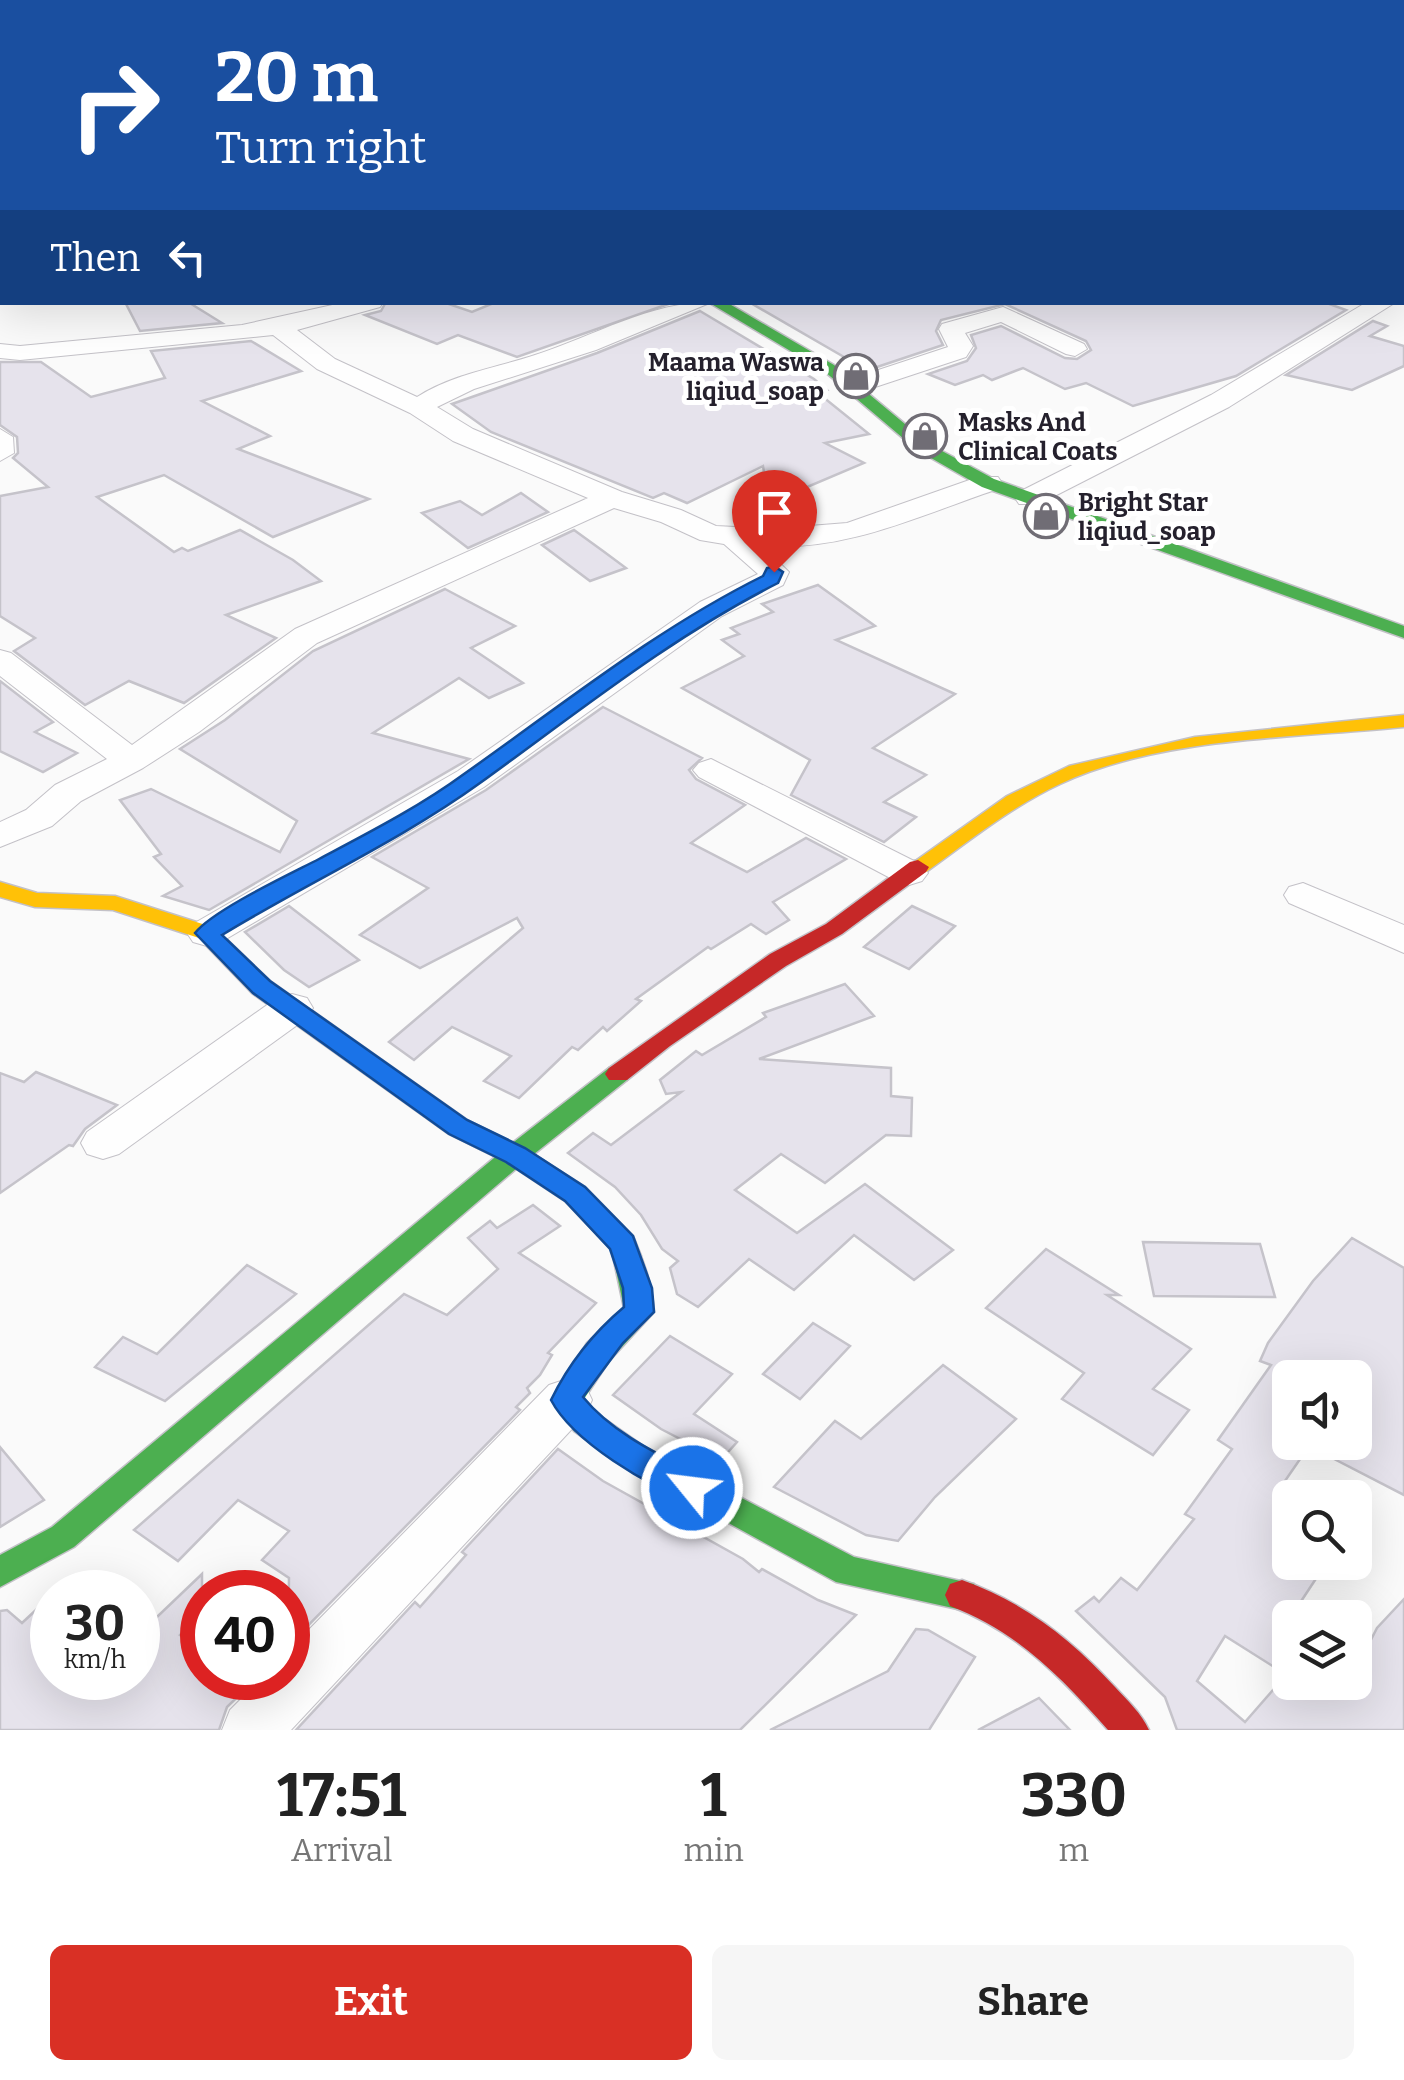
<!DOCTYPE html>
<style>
:root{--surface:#fff;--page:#f6f6f6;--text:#222;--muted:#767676;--accent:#d93025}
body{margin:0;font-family:Bitter,serif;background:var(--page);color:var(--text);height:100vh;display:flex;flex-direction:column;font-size:38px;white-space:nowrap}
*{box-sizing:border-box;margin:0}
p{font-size:32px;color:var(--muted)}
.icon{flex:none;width:55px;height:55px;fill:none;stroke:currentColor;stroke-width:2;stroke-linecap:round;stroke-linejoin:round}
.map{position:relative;height:1730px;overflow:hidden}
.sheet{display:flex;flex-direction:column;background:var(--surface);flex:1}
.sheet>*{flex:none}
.hud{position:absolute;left:0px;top:0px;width:1405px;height:305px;box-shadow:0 10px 40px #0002;background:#1a4fa0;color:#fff;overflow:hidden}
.buttons{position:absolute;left:1272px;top:1360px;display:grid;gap:20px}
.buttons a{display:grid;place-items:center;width:100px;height:100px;border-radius:15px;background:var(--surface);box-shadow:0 10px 40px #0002;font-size:50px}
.speed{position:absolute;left:30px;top:1570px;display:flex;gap:20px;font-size:50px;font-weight:700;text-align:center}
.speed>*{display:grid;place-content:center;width:130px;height:130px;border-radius:50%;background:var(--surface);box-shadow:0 10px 40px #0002;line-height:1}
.speed small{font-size:25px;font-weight:400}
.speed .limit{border:15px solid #d22;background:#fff;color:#111}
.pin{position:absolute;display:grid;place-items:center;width:85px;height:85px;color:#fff;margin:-102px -42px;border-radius:50% 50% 50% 0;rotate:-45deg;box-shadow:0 0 10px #0007}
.pin .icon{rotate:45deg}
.me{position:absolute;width:110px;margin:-55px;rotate:299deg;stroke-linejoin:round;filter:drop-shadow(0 0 8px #0008)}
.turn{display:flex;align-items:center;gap:35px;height:210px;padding:0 50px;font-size:45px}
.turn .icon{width:130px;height:130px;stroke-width:2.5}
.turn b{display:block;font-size:70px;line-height:85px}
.then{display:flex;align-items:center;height:95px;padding:0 50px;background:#0003;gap:20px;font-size:38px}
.eta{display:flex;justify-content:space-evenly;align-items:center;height:170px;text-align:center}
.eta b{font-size:60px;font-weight:700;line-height:70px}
.primary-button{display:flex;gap:20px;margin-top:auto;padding:20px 50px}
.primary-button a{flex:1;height:115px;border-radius:15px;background:var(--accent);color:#fff;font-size:40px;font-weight:700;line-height:115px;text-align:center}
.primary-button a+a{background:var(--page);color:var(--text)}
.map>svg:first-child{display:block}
.building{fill:#e6e3ec;stroke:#c5c3ca;stroke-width:2.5;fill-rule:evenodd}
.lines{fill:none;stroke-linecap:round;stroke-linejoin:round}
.street-casing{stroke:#c3c1c7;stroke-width:2}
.fast-casing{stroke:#c3c1c7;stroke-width:3}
.slow-casing{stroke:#c3c1c7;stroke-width:3}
.jam-casing{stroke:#c3c1c7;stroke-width:3}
.street{fill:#fefefe;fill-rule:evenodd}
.fast{fill:#4caf50;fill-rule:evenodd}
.slow{fill:#ffc107;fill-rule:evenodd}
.jam{fill:#c62828;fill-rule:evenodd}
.route{fill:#1a73e8;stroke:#114b97;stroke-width:2.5}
.labels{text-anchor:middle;stroke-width:10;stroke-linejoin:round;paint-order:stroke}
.far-poi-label{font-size:25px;font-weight:bold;fill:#25212d;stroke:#fff;text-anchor:start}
</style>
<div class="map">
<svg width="1404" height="1730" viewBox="0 0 1404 1730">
<rect width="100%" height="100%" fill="#fafafa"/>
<g class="building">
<path d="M125 302H188L222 323 140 331Z"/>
<path d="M386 302H443L472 312 496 302H674L517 357 458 335 437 344 365 315 381 311Z"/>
<path d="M749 302H1324L1346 310 1236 376 1133 406 1086 383 1065 389 1023 368 992 380 983 375 955 385 928 374 967 361 976 348 971 335 1001 326 1065 358 1077 359 1091 350 1086 341 1005 304 941 320 936 331 943 345 862 372 844 357Z"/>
<path d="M700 311 814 379 827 390 818 393 869 434 825 443 864 463 807 487 813 522 772 523 763 466 687 503 664 493 653 498 491 432 452 404 597 353Z"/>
<path d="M1373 321 1387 326 1370 336 1404 346V366L1352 390 1286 375Z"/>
<path d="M251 341 301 371 202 401 270 436 238 449 369 499 273 537 164 475 97 497 174 552 182 548 188 551 240 530 293 560 321 581 226 615 276 638 184 703 129 681 85 705 14 651 35 638 0 616V496L48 487 13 458 18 453 17 437 0 425V362H41L91 397 165 378 151 351Z"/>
<path d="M521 493 548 512 468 548 422 513 460 501 482 515Z"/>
<path d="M574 530 603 551 626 568 590 581 542 545Z"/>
<path d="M818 585 875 626 836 640 955 694 873 748 926 775 884 802 916 817 884 842 791 795 810 760 682 688 744 656 722 640 739 634 731 628 773 612 762 604Z"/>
<path d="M445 589 515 626 471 648 523 683 489 698 459 678 373 733 469 759 209 910 163 896 182 886 154 857 161 854 120 800 151 789 280 852 297 821 180 749 225 720 313 651Z"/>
<path d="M0 681 53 722 35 732 77 753 43 772 0 751Z"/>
<path d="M603 707 702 758 689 770 696 779 745 805 691 843 747 872 806 838 846 859 773 902 789 920 766 934 751 924 711 949 708 947 636 999 641 1001 607 1031 603 1027 578 1050 572 1047 519 1098 484 1081 511 1056 452 1027 414 1060 389 1042 523 928 517 918 420 968 360 935 428 888 372 857 486 790Z"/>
<path d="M289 906 359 960 309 987 284 970 245 932Z"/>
<path d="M912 906 955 926 909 969 864 947Z"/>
<path d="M845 984 874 1016 759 1059 891 1068V1096L912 1098 911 1136 886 1135 825 1183 781 1154 735 1190 797 1233 865 1184 953 1250 914 1280 854 1235 794 1290 749 1259 698 1307 677 1294 670 1268 678 1261 662 1249 641 1215 615 1187 568 1153 593 1133 611 1145 681 1092 666 1094 660 1080 696 1051 702 1055 766 1017 763 1013Z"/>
<path d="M36 1072 117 1105 85 1129 73 1146 69 1145 0 1193V1073L24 1082Z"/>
<path d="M533 1205 560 1226 519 1253 596 1303 548 1353 552 1355 540 1375 527 1388 530 1393 516 1407 520 1410 288 1646 289 1578 262 1560 289 1531 238 1500 178 1561 134 1530 404 1294 447 1315 498 1269 468 1238 490 1221 497 1228Z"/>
<path d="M1352 1238 1404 1268V1495L1309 1446 1276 1494 1290 1503V1562H1327L1290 1618V1677L1225 1636 1197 1681 1245 1722 1280 1682H1355V1671L1377 1628 1404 1599V1730H1177L1165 1697 1076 1611 1094 1597 1099 1602 1121 1578 1137 1590 1194 1519 1185 1514 1232 1449 1218 1440 1271 1365 1260 1361 1268 1343 1313 1281ZM1290 1378H1355V1442H1290Z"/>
<path d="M1143 1242 1260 1244 1275 1297 1154 1296Z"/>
<path d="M1046 1249 1119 1295H1107L1191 1349 1153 1389 1189 1410 1153 1455 1062 1399 1084 1373 986 1308Z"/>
<path d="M247 1265 296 1294 165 1401 95 1367 123 1337 157 1354Z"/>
<path d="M813 1323 850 1346 800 1399 763 1374Z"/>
<path d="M670 1336 732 1374 694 1414 737 1442 721 1460 661 1429 613 1395Z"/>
<path d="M943 1365 1016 1419 935 1497 898 1541 866 1535 774 1487 835 1421 861 1439Z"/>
<path d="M0 1447 44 1500 0 1527Z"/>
<path d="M558 1449 603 1481 743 1559 759 1572 762 1569 818 1600 856 1615 740 1730H296L415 1602 420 1607 466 1555 462 1552Z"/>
<path d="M202 1574V1613L180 1635 202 1650V1678H257L227 1707 219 1730H0V1611L7 1610 22 1623 52 1595V1678H138V1635Z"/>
<path d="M916 1629 928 1630 975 1657 929 1730H770L888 1671Z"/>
<path d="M1039 1698 1070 1730H978Z"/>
</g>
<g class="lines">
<defs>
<g id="street">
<rect x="0" y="48" width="2" height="10"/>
<rect x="0" y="122" width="2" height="12"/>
<rect x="0" y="203" width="2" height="12"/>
<path d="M2 263V277L0 278V264Z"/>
<path d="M346 302H383L380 307 297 330 335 359 417 397C453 374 496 368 535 355 594 336 650 302 712 302L596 350 474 389 437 407 473 429 622 492 681 510 716 526 772 529 847 523 978 477H998L1002 483 998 489C920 515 847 552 762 546L789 572 783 585 722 616 484 787 221 942 207 946 193 942 187 933 193 924 458 771 700 602 758 574 724 544 700 540 661 522 614 508 317 643 199 732 143 768 81 801 52 826 0 847V822L26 810 55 785 107 759 0 676V650L11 653 132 745 295 629 588 498 453 441 410 413 317 369 273 335 20 360 0 358V344L20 346 242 325Z"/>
<path d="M1367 302H1396L1229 407 1039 504H1019L1015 498 1019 492 1211 395Z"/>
<path d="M1003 307 1084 344 1087 349 1075 356 1066 354 1001 322 965 333 973 346 966 357 854 394 841 386 845 381 948 347 939 329 942 324Z"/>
<path d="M0 429 13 437 14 453 0 461Z"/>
<path d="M711 759 922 865 928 873 922 881 909 885 896 881 699 777 693 770 699 763Z"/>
<path d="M1303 883 1404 925V953L1289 903 1284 895 1289 887Z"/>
<path d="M292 994 307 998 313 1008 307 1018 119 1154 103 1159 87 1154 81 1143 87 1132 277 998Z"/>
<path d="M567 1379 585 1385 592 1400 585 1415 291 1730H222L230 1710 262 1678H288V1651L549 1385Z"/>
</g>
<g id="fast">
<path d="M708 302H726L834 365 929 444 994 479 1404 626V638L982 487 917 450 824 371Z"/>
<path d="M618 1065 627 1068 631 1074 627 1080 524 1162 74 1547 0 1587V1555L52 1527 506 1148 609 1068Z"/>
<path d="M627 1245 637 1248C647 1268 652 1290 654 1312L609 1361 584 1399 596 1413 643 1446 854 1557 974 1584 979 1595 974 1606 962 1610 836 1582 621 1464 574 1431 552 1400 587 1343 624 1308 613 1256 617 1248Z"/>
</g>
<g id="slow">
<rect x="0" y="6" width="2" height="6"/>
<rect x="1402" y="224" width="2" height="8"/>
<path d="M1404 715V727C1295 738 1159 737 1060 784 1011 807 969 841 926 872L918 874 907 867 1007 796 1069 766 1195 737Z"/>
<path d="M0 882 37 893 115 896 215 928 270 981 467 1120 524 1148 585 1187 633 1236 641 1256 637 1264 627 1267 617 1264 611 1249 565 1201 506 1162 449 1134 252 993 199 938 113 910 35 907 0 897Z"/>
</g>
<g id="jam">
<path d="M918 860 929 867 926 872 842 934 786 966 670 1046 627 1080H609L605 1074 609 1068 770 954 826 924 910 862Z"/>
<path d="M962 1580C1025 1603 1070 1638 1115 1687 1128 1701 1141 1713 1149 1730H1108C1061 1677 1017 1631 950 1606L945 1595 950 1584Z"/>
</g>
</defs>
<use href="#street" class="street-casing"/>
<use href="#fast" class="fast-casing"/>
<use href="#slow" class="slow-casing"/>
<use href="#jam" class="jam-casing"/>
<use href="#street" class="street"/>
<use href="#fast" class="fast"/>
<use href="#slow" class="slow"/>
<use href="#jam" class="jam"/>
</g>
<path class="route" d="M774 566 783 572 778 583C671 637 577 713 480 783 400 841 307 883 222 935L270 981 467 1120 525 1148 585 1187 633 1236 652 1288 654 1312 623 1343 583 1397C613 1434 662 1456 704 1478L708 1488 704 1498 692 1502C648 1486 573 1442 551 1400 569 1363 593 1333 624 1307L623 1288 610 1249 565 1201 506 1162 449 1134 253 993 195 933C213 910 290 874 319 859 368 833 419 807 464 774 562 705 656 629 763 576L767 568Z"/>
<defs>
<symbol id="shop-ring" viewBox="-11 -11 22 22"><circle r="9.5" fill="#fff" stroke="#706d75" stroke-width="1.5"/><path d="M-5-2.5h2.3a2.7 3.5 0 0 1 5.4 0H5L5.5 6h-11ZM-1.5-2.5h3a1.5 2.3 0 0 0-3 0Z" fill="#706d75"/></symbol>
</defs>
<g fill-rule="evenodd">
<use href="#shop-ring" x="831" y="351" width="50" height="50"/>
<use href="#shop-ring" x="900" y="411" width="50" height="50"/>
<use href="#shop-ring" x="1021" y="491" width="50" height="50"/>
</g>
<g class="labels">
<g class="far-poi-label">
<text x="824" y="371" text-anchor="end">Maama Waswa<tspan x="824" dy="29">liqiud_soap</tspan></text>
<text x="958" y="431">Masks And<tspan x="958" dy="29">Clinical Coats</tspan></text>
<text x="1078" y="511">Bright Star<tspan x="1078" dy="29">liqiud_soap</tspan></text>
</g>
</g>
</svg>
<div class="buttons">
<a><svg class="icon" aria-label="sound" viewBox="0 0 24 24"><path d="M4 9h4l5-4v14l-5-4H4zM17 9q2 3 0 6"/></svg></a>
<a><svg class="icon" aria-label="search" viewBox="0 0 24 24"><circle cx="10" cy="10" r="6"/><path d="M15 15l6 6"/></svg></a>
<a><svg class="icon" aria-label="layers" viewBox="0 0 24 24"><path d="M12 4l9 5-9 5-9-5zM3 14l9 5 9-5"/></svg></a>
</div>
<div class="speed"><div>30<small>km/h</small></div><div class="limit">40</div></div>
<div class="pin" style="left:774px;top:572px;background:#d93025"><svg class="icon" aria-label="arrive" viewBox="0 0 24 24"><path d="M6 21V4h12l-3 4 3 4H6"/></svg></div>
<svg class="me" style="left:692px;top:1488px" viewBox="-20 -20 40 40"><circle r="17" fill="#1a73e8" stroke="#fff" stroke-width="3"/><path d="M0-11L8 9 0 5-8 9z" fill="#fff"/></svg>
<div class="hud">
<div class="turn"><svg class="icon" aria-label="right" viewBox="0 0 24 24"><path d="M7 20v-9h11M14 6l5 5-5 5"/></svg><div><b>20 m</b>Turn right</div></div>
<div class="then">Then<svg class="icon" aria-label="left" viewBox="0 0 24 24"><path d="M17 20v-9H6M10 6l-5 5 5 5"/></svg></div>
</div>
</div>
<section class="sheet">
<div class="eta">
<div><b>17:51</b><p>Arrival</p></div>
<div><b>1</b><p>min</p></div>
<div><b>330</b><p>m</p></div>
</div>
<div class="primary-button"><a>Exit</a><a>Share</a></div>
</section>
